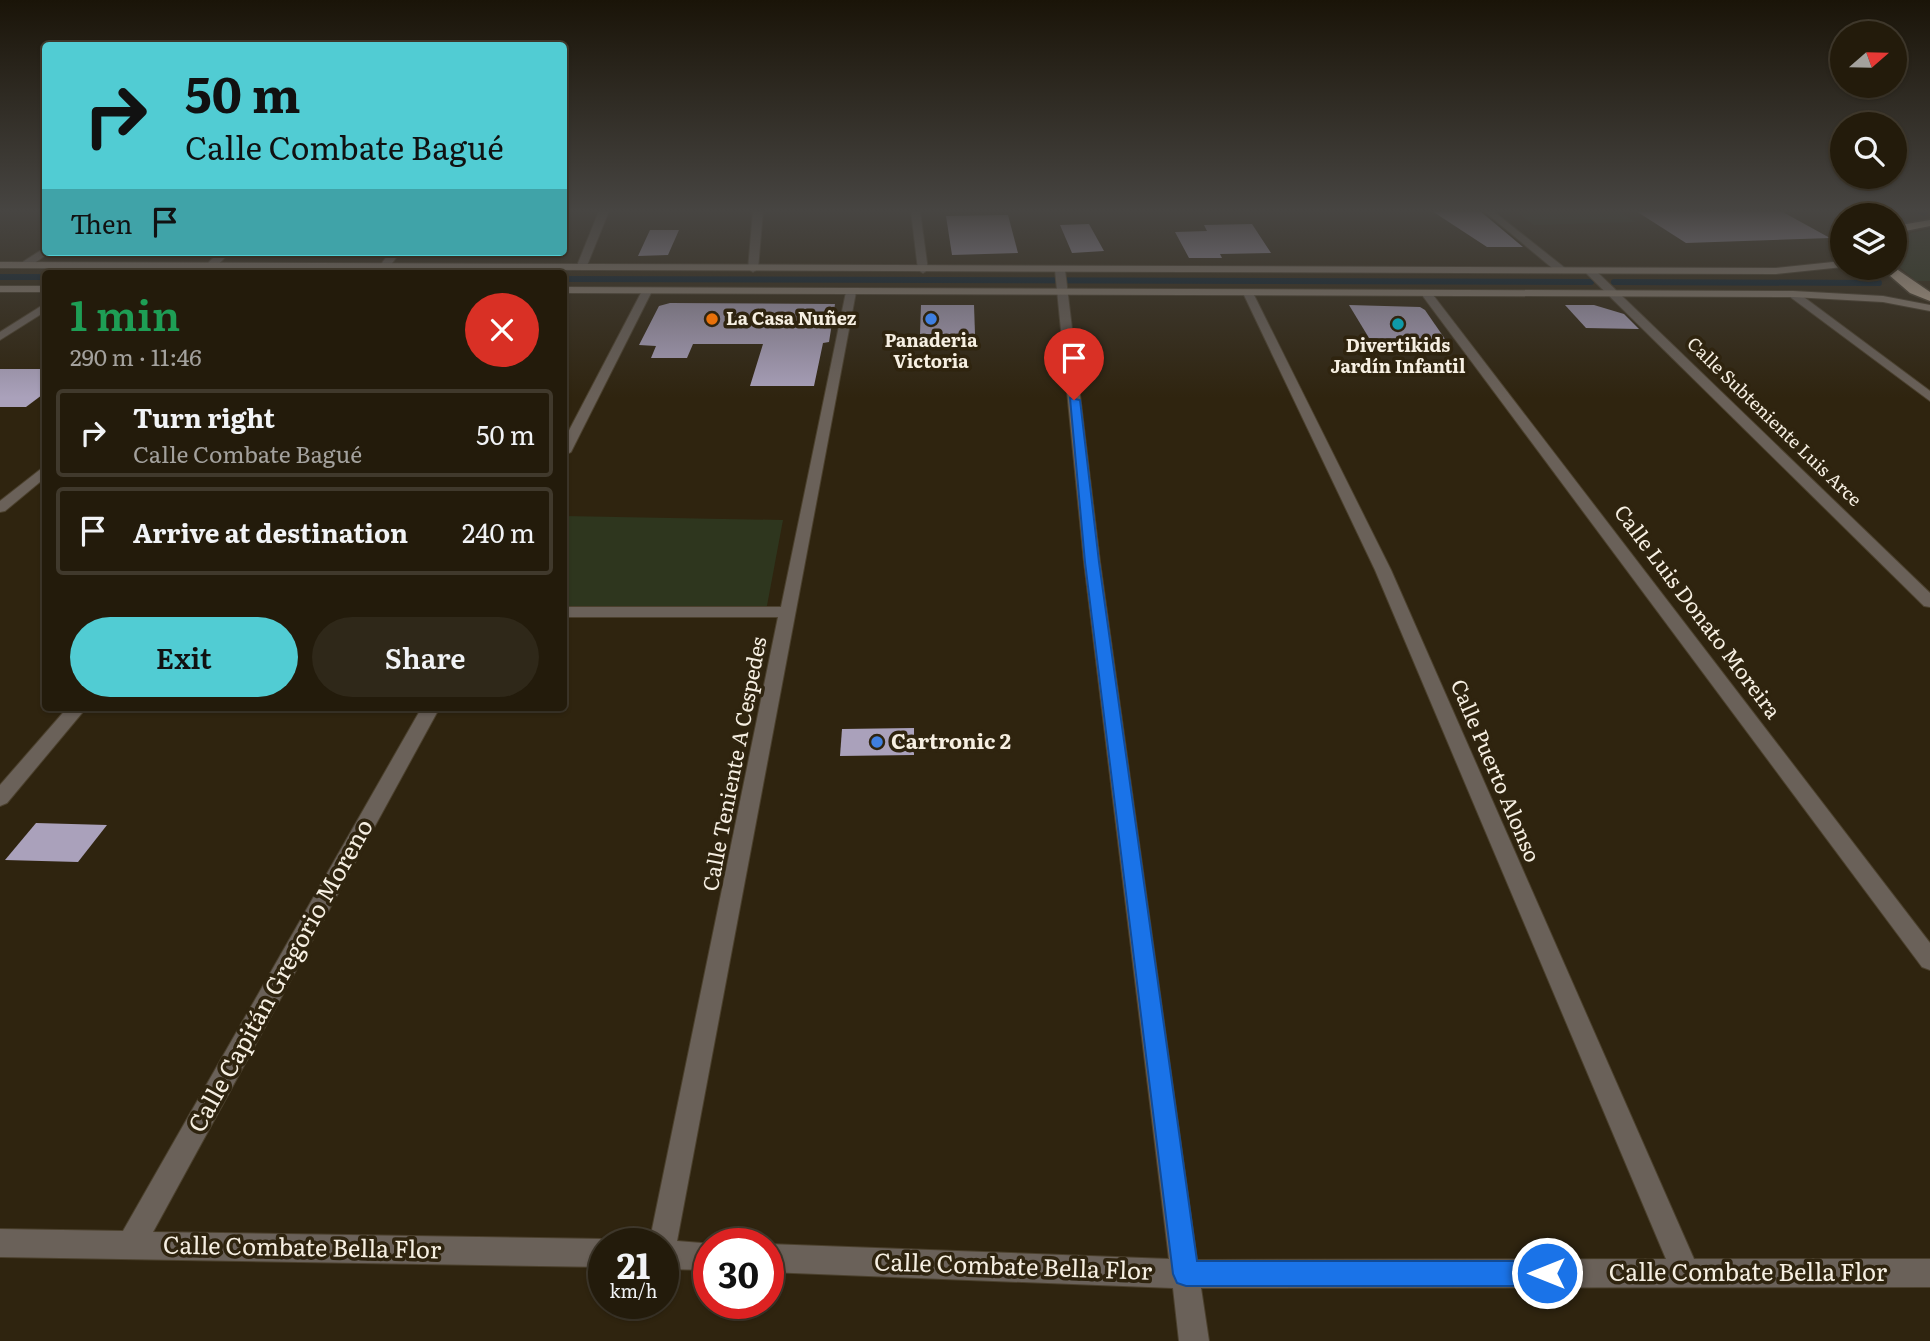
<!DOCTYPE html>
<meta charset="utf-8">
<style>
:root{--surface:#231b0b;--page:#2f2819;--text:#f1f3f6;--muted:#a3a19d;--line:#40392c;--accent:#51ccd3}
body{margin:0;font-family:Literata,serif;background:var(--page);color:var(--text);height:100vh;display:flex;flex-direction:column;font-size:26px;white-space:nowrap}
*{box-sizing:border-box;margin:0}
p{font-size:23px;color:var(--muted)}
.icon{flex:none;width:38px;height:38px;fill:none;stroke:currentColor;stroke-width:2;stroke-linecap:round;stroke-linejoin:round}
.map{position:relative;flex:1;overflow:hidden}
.details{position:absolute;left:42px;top:270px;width:525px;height:441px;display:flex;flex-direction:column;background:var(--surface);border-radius:7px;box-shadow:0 2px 5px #0004,0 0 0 2px var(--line)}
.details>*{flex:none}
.banner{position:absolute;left:42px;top:42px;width:525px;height:214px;border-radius:7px;box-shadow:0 2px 5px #0004,0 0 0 2px var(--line);background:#51ccd3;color:#111;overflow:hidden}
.needle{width:46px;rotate:70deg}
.buttons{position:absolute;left:1830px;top:21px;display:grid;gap:14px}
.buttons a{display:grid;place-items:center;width:77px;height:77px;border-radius:50%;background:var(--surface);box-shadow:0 2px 5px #0004,0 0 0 2px var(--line);font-size:35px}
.speed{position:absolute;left:588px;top:1228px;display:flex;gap:14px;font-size:35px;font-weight:700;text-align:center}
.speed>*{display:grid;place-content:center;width:91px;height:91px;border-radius:50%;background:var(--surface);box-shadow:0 2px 5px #0004,0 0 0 2px var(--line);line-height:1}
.speed small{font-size:18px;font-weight:400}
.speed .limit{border:10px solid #d22;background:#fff;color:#111}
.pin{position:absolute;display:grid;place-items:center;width:60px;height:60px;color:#fff;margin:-72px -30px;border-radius:50% 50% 50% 0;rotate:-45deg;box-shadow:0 0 7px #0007}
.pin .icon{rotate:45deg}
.me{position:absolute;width:77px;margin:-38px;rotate:270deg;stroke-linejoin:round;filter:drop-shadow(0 0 5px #0008)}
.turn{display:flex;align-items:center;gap:24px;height:147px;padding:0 28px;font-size:32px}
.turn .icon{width:91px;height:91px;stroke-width:2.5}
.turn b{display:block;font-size:49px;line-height:60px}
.then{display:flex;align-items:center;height:66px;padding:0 28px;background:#0003;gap:14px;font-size:26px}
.round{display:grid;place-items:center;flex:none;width:74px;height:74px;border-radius:37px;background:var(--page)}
.summary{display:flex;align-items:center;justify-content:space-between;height:119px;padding:0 28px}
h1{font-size:42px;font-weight:600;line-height:52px;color:#1e9e55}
.action{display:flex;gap:14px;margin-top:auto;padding:14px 28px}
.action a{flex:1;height:80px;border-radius:42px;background:var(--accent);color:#111;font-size:28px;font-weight:600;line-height:80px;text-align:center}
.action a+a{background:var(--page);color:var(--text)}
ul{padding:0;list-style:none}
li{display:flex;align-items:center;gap:21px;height:88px;margin:0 14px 10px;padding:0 14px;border:4px solid var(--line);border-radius:7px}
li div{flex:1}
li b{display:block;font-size:26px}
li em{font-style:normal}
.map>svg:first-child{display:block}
.green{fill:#2e361e}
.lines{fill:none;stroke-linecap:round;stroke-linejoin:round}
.stream{stroke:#00192b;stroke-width:6}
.building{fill:#aaa1bb}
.street-casing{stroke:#4b402d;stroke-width:2}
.secondary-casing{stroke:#4b402d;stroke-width:2}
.highway-casing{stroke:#4b402d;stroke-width:3}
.street{fill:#6a6159;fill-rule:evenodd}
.secondary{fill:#908375;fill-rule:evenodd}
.highway{fill:#c9b59f;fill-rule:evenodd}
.route{fill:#1a73e8;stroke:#114b97;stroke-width:2}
.food-dot{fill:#e8710a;stroke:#2f240f;stroke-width:2.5}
.shop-dot{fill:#3f7fe0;stroke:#2f240f;stroke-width:2.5}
.culture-dot{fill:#0f9aa8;stroke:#2f240f;stroke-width:2.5}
.labels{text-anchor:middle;stroke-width:7;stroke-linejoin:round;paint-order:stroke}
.far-poi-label{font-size:18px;font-weight:bold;fill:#f6efe2;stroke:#2f240f}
.far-street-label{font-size:18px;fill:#f6efe2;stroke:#2f240f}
.street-label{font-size:21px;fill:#f6efe2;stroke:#2f240f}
.poi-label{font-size:21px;font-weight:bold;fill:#f6efe2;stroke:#2f240f;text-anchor:start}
.near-street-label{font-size:24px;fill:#f6efe2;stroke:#2f240f}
</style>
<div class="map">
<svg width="1930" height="1341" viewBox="0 0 1930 1341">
<rect width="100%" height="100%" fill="#2f240f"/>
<g class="green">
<path d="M1515 211H1619L1635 222 1534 225Z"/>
<path d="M1930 229V281H1916L1895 263V244L1911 233Z"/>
<path d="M564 516 783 520 766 611 564 612Z"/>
</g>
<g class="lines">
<g class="stream">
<path d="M1920 211 1924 213"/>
<path d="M0 277H46"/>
<path d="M564 279 1591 282"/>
<path d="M1614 282 1879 283"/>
</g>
</g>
<g class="building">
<path d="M1432 211H1480L1523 247H1487Z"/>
<path d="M1636 211H1781L1830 238 1686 243Z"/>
<path d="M1008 215 1018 253 952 255 946 216Z"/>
<path d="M1089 224 1104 251 1072 253 1060 225Z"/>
<path d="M1252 224 1271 253 1220 254 1222 258H1189L1175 232 1207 231 1204 225Z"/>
<path d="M650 230H679L668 255 638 256Z"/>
<path d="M670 303 835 304 829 342 823 343 814 386H750L763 344H693L687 358H651L656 346 639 345 659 306Z"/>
<path d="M921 305H974L975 334H920Z"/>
<path d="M1349 305 1420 307 1425 310 1445 339 1369 338Z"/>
<path d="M1565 305H1594L1624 314 1639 329 1586 328Z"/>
<path d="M0 369H46V392L26 407H0Z"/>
<path d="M914 728V755L840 756 842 729Z"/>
<path d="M36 823 107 825 78 862 5 860Z"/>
</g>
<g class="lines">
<defs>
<g id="street">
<path d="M599 211H609L586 268 577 270 576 268Z"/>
<path d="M753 211H763L758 269 753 272 748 269Z"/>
<path d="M911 211H920L928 270 923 273 918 270Z"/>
<path d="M1484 211H1493L1565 268V272H1557Z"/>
<path d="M46 247V252H50L29 267H21V263Z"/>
<path d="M219 252H230L215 268H207V264Z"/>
<path d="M390 252H400L388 269H380L379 267Z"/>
<path d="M100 263 109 265 100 273H88Z"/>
<path d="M452 265 461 267 457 273H446Z"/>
<path d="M1060 267 1065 270 1100 562 1197 1260 1666 1259 1375 570 1243 293 1248 290 1253 293 1391 570 1694 1259H1930V1287L1201 1288 1209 1341H1179L1173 1288 768 1272V1244L1169 1259 1084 562 1055 270Z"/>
<path d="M1586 269H1594L1930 593V607L1924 606 1586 273Z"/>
<path d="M643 289 652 291 571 452 564 456V440Z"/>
<path d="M851 289 856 292 677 1241 714 1244H709V1270L663 1269V1244H649L778 617H564V607H781L846 292Z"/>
<path d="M1422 291H1430L1930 943V970L1922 967 1422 295Z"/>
<path d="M1789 292H1797L1930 391V401L1789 296Z"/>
<path d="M46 303V311L0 340V332Z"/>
<path d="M46 465V477L5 511 0 512V501Z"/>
<path d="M68 707H87L7 803 0 806V785Z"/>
<path d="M422 707H440L153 1232 604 1239 614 1244H604V1267L0 1257V1229L123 1231Z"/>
</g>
<g id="secondary">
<path d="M1843 261V267L1776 274 0 268V262L1776 268Z"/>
<rect x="0" y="286" width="46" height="6"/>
<path d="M564 287 1793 291 1883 296 1930 305V311L1883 302 1793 297 564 293Z"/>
</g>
<g id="highway">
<path d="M1869 211H1881L1885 215H1873Z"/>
<path d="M1930 220V226L1895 233V226Z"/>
<path d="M1881 268H1895L1930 292V301L1910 293Z"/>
</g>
</defs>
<use href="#street" class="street-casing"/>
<use href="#secondary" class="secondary-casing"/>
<use href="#highway" class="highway-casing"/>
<use href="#street" class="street"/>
<use href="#secondary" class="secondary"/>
<use href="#highway" class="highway"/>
</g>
<linearGradient id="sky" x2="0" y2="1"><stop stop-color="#1a1408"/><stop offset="0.53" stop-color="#474542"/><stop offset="1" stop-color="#474542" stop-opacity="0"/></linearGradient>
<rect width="1930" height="398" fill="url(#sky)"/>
<path class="route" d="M1070 398 1080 400 1099 562 1197 1261H1547L1556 1264 1560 1273 1556 1282 1547 1286H1186L1177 1283 1173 1274 1085 562Z"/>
<circle class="food-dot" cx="712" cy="319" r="7"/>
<g class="shop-dot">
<circle cx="931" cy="319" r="7"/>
<circle cx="877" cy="742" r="7"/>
</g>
<circle class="culture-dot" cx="1398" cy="324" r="7"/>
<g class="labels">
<g class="far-poi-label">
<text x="726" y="325" text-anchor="start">La Casa Nuñez</text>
<text x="931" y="347">Panaderia<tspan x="931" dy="21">Victoria</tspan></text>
<text x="1398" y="352">Divertikids<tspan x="1398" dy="21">Jardín Infantil</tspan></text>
</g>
<g class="far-street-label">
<text transform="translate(1774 422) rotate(44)" y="6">Calle Subteniente Luis Arce</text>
</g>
<g class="street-label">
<text transform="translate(1697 612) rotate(53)" y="7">Calle Luis Donato Moreira</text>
<text transform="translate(735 764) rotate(-79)" y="7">Calle Teniente A Cespedes</text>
<text transform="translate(1495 771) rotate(67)" y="7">Calle Puerto Alonso</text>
</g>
<g class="poi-label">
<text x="891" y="749">Cartronic 2</text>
</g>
<g class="near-street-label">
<text transform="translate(281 976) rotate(-61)" y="8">Calle Capitán Gregorio Moreno</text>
<text transform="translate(302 1248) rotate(1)" y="8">Calle Combate Bella Flor</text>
<text transform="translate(1013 1267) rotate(2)" y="8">Calle Combate Bella Flor</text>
<text x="1748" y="1281">Calle Combate Bella Flor</text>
</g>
</g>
</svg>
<div class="buttons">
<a><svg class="needle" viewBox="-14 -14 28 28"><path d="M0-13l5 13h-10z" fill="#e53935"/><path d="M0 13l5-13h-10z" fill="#a3a19d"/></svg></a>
<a><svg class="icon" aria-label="search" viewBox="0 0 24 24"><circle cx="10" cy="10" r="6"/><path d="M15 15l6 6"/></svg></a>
<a><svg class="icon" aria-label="layers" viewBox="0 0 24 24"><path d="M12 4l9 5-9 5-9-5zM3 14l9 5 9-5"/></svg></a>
</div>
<div class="speed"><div>21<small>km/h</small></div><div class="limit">30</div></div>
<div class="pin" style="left:1074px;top:400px;background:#d93025"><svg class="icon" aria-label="arrive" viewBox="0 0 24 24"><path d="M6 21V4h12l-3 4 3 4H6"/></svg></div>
<svg class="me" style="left:1547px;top:1273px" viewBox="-20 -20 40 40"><circle r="17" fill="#1a73e8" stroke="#fff" stroke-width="3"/><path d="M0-11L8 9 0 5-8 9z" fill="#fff"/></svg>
<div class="banner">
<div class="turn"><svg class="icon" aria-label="right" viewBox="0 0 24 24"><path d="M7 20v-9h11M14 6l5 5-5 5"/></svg><div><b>50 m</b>Calle Combate Bagué</div></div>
<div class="then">Then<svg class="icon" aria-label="arrive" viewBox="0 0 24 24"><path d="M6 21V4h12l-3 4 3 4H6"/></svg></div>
</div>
<section class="details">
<div class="summary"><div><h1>1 min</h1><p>290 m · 11:46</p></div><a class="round" style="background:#d93025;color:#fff"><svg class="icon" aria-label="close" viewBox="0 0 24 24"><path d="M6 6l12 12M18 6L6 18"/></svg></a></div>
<ul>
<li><svg class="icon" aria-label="right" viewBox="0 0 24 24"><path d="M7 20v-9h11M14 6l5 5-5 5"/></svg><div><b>Turn right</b><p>Calle Combate Bagué</p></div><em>50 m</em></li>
<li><svg class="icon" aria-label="arrive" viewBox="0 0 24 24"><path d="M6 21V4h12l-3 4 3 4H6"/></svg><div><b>Arrive at destination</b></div><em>240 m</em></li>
</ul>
<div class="action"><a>Exit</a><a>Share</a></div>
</section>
</div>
